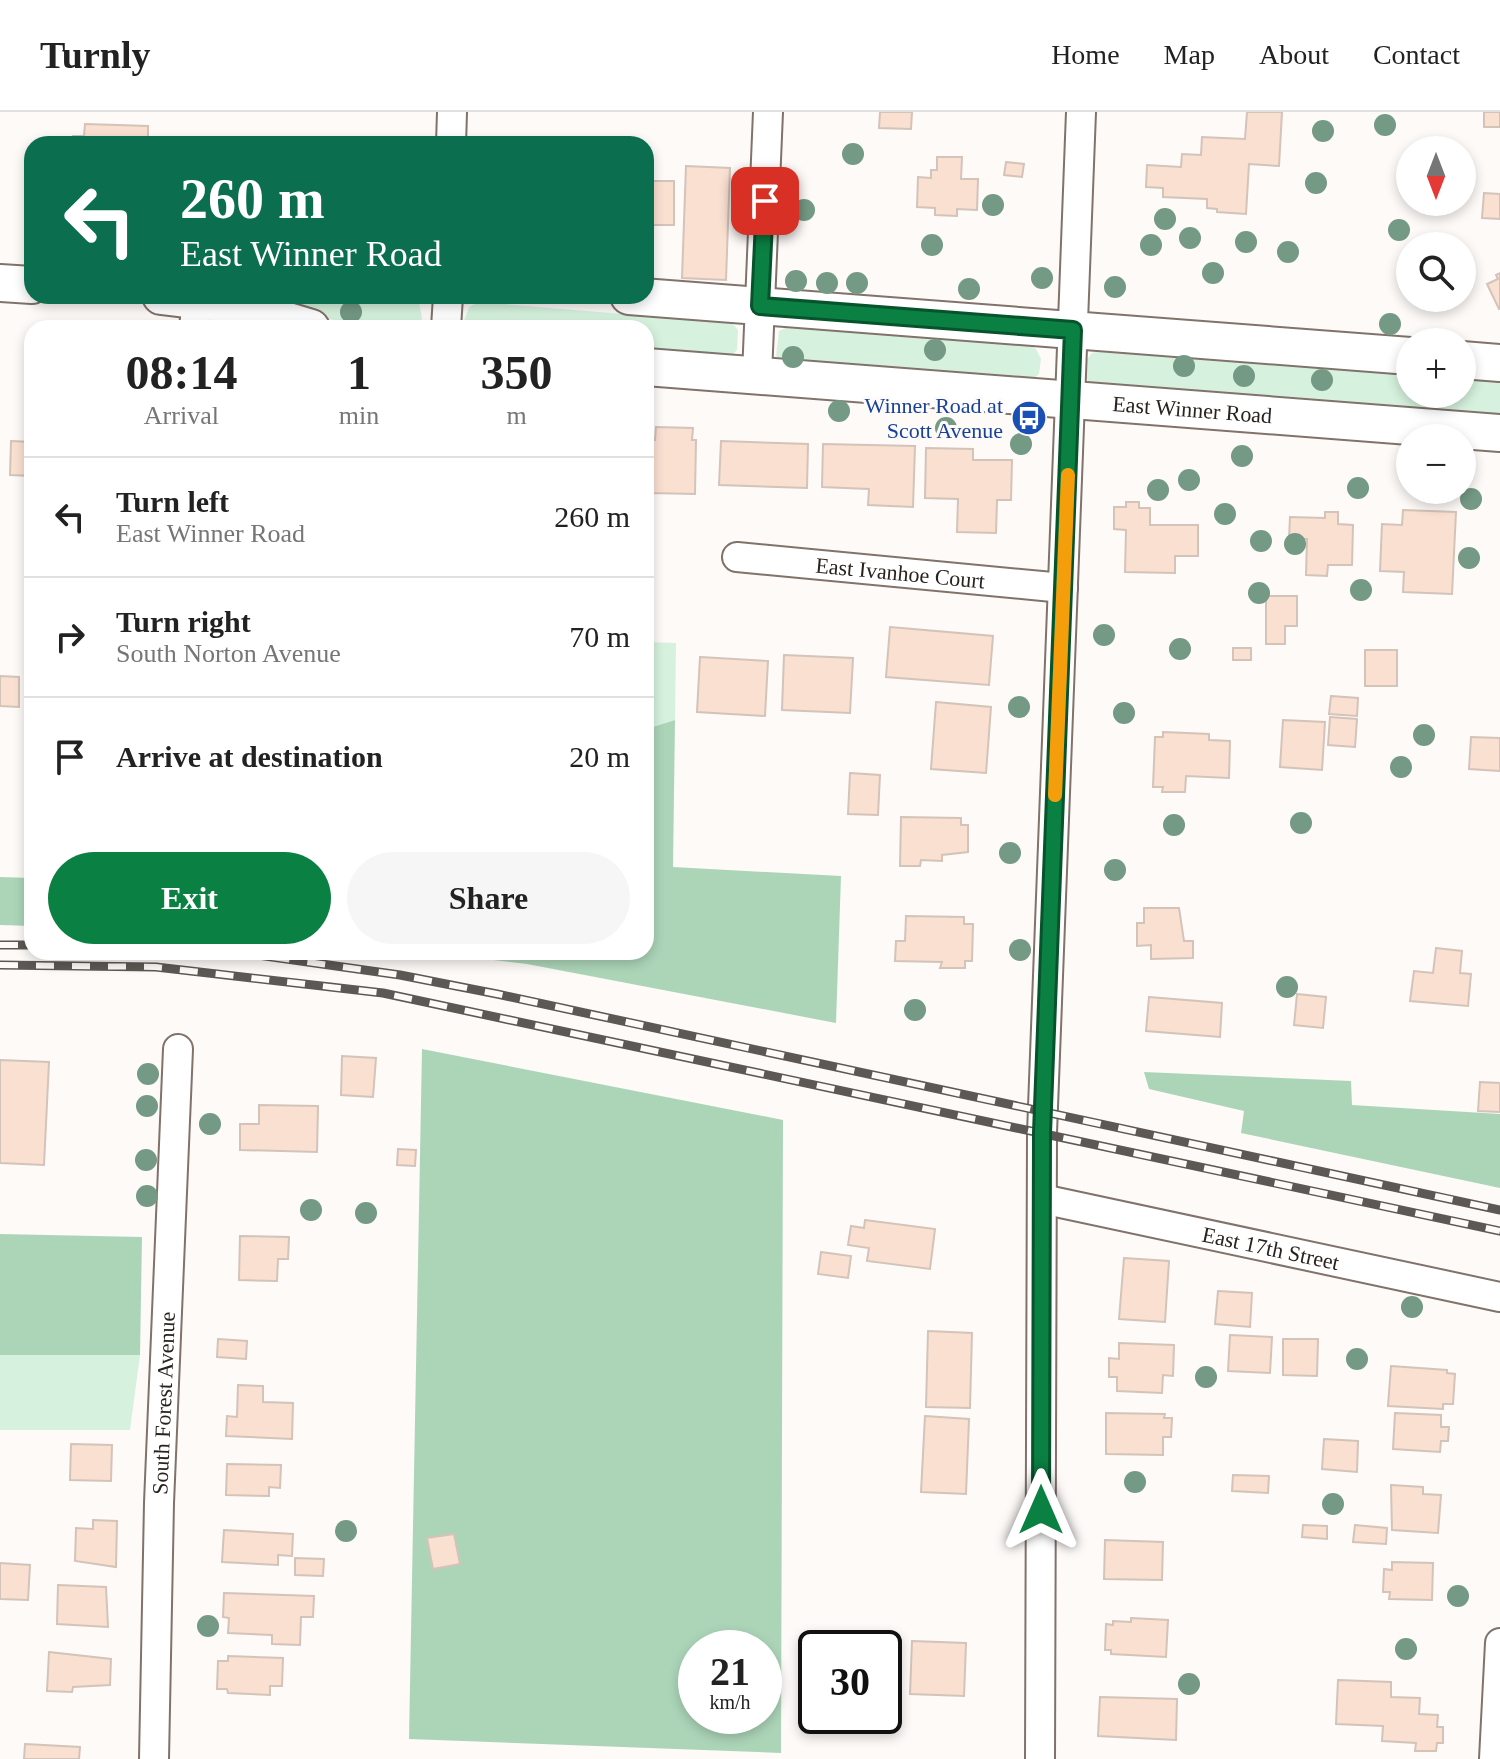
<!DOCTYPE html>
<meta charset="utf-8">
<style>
:root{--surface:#fff;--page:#f6f6f6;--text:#222;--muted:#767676;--line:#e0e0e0;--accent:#0b8043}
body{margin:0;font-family:"Times New Roman",serif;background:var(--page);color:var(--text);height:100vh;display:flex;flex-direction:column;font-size:30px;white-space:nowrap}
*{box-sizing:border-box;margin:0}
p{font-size:26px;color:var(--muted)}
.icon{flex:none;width:44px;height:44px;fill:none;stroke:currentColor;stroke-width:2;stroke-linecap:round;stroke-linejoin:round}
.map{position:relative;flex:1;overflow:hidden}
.details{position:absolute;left:24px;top:208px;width:630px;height:640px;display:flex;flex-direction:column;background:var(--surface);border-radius:24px;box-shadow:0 4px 12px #0003}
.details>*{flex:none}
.top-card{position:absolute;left:24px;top:24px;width:630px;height:168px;border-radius:24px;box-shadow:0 4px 12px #0003;background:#0b6e4f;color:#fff;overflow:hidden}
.needle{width:52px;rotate:180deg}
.tools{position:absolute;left:1396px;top:24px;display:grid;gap:16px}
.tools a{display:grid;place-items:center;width:80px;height:80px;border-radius:50%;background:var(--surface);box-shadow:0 4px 12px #0003;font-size:40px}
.speed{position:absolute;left:678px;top:1518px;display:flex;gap:16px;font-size:40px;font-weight:700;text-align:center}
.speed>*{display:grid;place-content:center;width:104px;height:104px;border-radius:50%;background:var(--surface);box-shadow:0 4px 12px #0003;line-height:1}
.speed small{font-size:20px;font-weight:400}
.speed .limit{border:4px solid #111;border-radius:12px;background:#fff;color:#111}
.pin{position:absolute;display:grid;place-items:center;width:68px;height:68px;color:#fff;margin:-34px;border-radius:16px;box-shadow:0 4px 12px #0006}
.me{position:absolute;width:88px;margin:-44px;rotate:0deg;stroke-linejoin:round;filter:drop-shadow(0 0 6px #0008)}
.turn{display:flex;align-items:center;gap:28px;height:168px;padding:0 24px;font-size:36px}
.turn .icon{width:104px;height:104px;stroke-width:2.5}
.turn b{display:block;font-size:56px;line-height:68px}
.eta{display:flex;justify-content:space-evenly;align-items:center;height:136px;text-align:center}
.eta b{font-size:48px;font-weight:700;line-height:56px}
.primary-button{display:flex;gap:16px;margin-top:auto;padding:16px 24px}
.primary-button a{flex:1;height:92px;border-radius:48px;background:var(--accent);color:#fff;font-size:32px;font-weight:700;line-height:92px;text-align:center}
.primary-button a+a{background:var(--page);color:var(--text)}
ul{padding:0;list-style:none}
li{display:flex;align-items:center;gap:24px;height:120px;padding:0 24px;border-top:2px solid var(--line)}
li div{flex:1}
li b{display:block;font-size:30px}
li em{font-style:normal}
header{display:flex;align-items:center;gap:48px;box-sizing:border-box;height:112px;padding:0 40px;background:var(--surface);border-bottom:2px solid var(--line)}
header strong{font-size:38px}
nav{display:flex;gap:44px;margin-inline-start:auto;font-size:28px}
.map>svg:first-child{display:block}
.green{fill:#d6f2de}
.forest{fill:#acd5b8;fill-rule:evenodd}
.building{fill:#fae0d1;stroke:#d4c3b9;stroke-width:2}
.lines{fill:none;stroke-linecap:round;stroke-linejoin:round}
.minor-casing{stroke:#81726a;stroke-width:32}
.tertiary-casing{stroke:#81726a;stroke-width:40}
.minor{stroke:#fff;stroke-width:28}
.tertiary{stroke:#fff;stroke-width:36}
.rail-casing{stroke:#5d5854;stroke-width:9}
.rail{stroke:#fdfaf8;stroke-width:6;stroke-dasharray:18;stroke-linecap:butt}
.tree{fill:#749984}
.route-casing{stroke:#07532c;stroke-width:20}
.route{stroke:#0b8043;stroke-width:14}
.slow{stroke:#f59e0b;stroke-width:14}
.labels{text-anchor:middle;stroke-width:6;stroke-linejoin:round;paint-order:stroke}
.transit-label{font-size:22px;fill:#164399;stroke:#fdfaf8;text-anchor:end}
.street-label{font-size:22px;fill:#29231f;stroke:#fdfaf8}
</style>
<header>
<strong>Turnly</strong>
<nav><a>Home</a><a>Map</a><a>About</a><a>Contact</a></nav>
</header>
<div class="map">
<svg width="1500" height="1647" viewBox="0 0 1500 1647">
<rect width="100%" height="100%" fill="#fdfaf8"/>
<g class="green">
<path d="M408 186 419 190 422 206 419 216H374L280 197V191Z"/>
<path d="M479 190 732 211 738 218 737 238 730 245 646 240V216H467L464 209 469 195Z"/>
<path d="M790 214 1028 232 1036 237 1041 247 1039 262 1032 268 785 251 776 244 779 219Z"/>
<path d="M1107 238 1410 262V282H1462V266L1500 269V306L1095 275 1085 266 1083 252 1092 241Z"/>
<path d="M646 530 676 531 675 608 646 617Z"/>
<path d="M0 1243H140L130 1318H0Z"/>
</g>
<g class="forest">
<path d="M675 608 673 755 841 764 836 911 527 852 429 840H646V617Z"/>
<path d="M0 765 32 766V814L0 813Z"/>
<path d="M422 937 783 1008 781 1641 409 1627ZM696 1536H764V1604H696Z"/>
<path d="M1144 960 1351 969 1352 993 1500 1002V1076L1241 1021 1244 999 1149 977Z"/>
<path d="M0 1122 142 1125 140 1243H0Z"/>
</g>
<g class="building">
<path d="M880 0H912L911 17 879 16Z"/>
<path d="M1247 0H1282L1279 54 1249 52 1246 102 1217 100V97L1207 96V87L1163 85V76L1146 75 1147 53 1181 55 1182 42 1201 43 1202 25 1245 27Z"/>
<rect x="1484" y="0" width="16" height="15"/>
<path d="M85 12 148 14V32H73V24H84Z"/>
<path d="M937 45H962L961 67H978L977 98 957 97V104L935 103V96L917 95 918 65 931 66V58H937Z"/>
<path d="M1006 50 1024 52 1022 65 1004 63Z"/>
<path d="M686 54 730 56 726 168 682 166Z"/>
<rect x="646" y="69" width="28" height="44"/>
<path d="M1484 81 1500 82V107L1482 106Z"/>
<path d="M1500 161V197H1499L1487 172 1498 167 1496 163Z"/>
<path d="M656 315 693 316 692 328H696L695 382 650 381 651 328H655Z"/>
<path d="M11 329 32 330V364L10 363Z"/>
<path d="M721 329 808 332 807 376 719 373Z"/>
<path d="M823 332 915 334 913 395 868 393 869 377 822 375Z"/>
<path d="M926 336 973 337V348H1012L1011 388H997L996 421 957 420 958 387 925 386Z"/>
<path d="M1126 390H1139V396H1150V413H1198V444H1175V461L1125 460 1126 418 1114 417V395H1126Z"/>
<path d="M1403 398 1456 400 1452 482 1403 480 1404 460 1380 459 1382 412 1402 413Z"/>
<path d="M1325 400H1338V412L1353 413 1352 453H1328L1327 464 1306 463 1307 427H1289L1290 405 1325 406Z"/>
<path d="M1266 484H1297V514H1285V532H1266Z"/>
<path d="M890 515 993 524 989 573 886 565Z"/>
<rect x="1233" y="536" width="18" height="12"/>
<rect x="1365" y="538" width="32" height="36"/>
<path d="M784 543 853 546 850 601 782 598Z"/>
<path d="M700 545 768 549 765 604 697 600Z"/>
<path d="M0 564 19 565V595L0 594Z"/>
<path d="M1331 584 1358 586 1357 604 1329 602Z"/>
<path d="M936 590 991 595 986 661 931 657Z"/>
<path d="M1330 605 1357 607 1355 635 1328 633Z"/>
<path d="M1283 608 1325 610 1322 658 1280 655Z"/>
<path d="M1163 620 1209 622V628L1230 629 1229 666 1186 664 1185 680H1162L1163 675H1153L1155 625H1163Z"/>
<path d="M1471 625 1500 626V659L1469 657Z"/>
<path d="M850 661 880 663 878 703 848 702Z"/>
<path d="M901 705 961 706V713H968V740L942 743V749L921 748 920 754H900Z"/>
<path d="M1144 796H1179L1184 829H1193V846L1151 847V833L1137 834V811H1144Z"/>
<path d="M906 804 964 805V812H973L972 849H965V856H940L942 850 895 849 896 829H905Z"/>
<path d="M1436 836 1462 839 1460 861 1471 862 1468 894 1410 889 1414 859 1433 861Z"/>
<path d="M1297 882 1326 885 1323 916 1294 913Z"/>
<path d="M1149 885 1222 891 1220 925 1146 919Z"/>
<path d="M342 944 376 946 373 985 341 983Z"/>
<path d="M0 948 49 950 44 1053 0 1051Z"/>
<path d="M1480 970 1500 971V1000L1478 999Z"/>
<path d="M259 993 318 994 317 1040 240 1038V1012H259Z"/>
<path d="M398 1037 416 1038 415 1054 397 1053Z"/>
<path d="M865 1108 935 1117 930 1157 867 1149 869 1136 848 1133 851 1114 864 1116Z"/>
<path d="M240 1124 289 1125 288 1147H278L277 1169 239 1168Z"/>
<path d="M821 1140 851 1144 848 1166 818 1162Z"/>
<path d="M1124 1146 1169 1149 1165 1210 1119 1207Z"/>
<path d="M1218 1179 1252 1181 1250 1215 1215 1212Z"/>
<path d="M928 1219 972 1221 970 1296 926 1295Z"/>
<path d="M1230 1223 1272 1225 1270 1261 1228 1259Z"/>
<path d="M218 1227 247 1229 246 1247 217 1245Z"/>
<path d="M1283 1227H1318L1317 1264 1283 1263Z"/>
<path d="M1119 1231 1174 1233 1173 1264 1163 1263 1162 1281 1117 1279V1265H1109V1246L1119 1247Z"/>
<path d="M1391 1254 1447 1258V1261L1455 1262 1453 1292H1443V1297L1388 1294Z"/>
<path d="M238 1273 263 1274V1290L293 1291 292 1327 226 1324 227 1304 237 1305Z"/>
<path d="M1106 1301 1165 1302 1164 1306H1172L1171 1325H1163V1343L1106 1342Z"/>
<path d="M1395 1301 1441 1303V1315H1449L1448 1329H1441L1440 1340 1393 1337Z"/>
<path d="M925 1304 969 1307 966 1382 921 1380Z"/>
<path d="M1324 1327 1358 1329 1357 1360 1322 1357Z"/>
<path d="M71 1332 112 1333 111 1369 70 1368Z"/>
<path d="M227 1352 281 1353 280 1376 269 1375V1384L226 1383Z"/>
<path d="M1233 1363 1269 1364 1268 1381 1232 1379Z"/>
<path d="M1391 1373 1423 1375V1382L1441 1383 1438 1421 1392 1418Z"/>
<path d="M93 1408 117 1409 116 1455 75 1449 76 1416 93 1417Z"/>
<path d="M1303 1413 1327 1414V1427L1302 1425Z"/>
<path d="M1355 1413 1387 1416 1386 1432 1353 1430Z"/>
<path d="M224 1418 293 1422 292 1444 278 1443V1453L222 1450Z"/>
<path d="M454 1422 460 1452 433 1457 427 1426Z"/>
<path d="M1105 1428 1163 1430 1162 1468 1104 1467Z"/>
<path d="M295 1446 324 1447 323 1464 295 1463Z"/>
<path d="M1392 1450 1433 1451 1432 1488 1389 1487 1390 1480H1383L1384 1457 1392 1458Z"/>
<path d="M0 1451 30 1453 28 1488 0 1487Z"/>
<path d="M58 1473 106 1475 108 1515 57 1512Z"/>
<path d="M224 1481 314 1484 313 1505H301L300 1533 272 1532V1523L228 1521 229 1506 223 1505Z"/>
<path d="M1131 1506 1168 1508 1166 1545 1111 1542V1538H1105L1106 1512 1113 1513V1509L1131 1510Z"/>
<path d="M912 1529 966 1531 964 1584 910 1582Z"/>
<path d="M49 1540 111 1547 110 1573 73 1575 72 1580 47 1579Z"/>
<path d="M228 1544 283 1546 282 1574H270V1583L228 1581 227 1577H217L218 1549H228Z"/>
<path d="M1338 1568 1391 1570V1585L1420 1586 1419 1602 1438 1603 1437 1615H1443V1631H1437L1436 1639H1415L1416 1631 1382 1629 1383 1614 1336 1612Z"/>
<path d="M1100 1585 1177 1587 1176 1628 1098 1624Z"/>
<path d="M25 1632 80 1635 79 1647H24Z"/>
</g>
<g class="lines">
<defs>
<g id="minor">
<path d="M451 32 452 0"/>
<path d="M194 216 197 187"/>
<path d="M446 216 448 184"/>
<path d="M757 263 768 0"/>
<path id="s1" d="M737 445 1063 476"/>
<path id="s2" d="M1042 1087 1500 1185"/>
<path id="s3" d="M154 1647 159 1391 178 937"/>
<path d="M1040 1647 1042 1021 1081 0"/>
<path d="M1494 1647 1500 1531"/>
</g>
<g id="tertiary">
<path d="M0 171 32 173"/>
<path d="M161 184 235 193 311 216"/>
<path d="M629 184 1410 244"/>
<path d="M1462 248 1500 251"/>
<path id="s4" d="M646 255 1500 321"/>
</g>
</defs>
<use href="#minor" class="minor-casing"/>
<use href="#tertiary" class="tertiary-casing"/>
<use href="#minor" class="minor"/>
<use href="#tertiary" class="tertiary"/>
<defs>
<g id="rail">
<path d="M0 833H32"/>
<path d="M236 840 400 863 497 882 1500 1098"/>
<path d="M0 853 156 855 383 881 1500 1119"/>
</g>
</defs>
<use href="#rail" class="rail-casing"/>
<use href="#rail" class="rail"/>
</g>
<g class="tree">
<circle cx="1385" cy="13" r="11"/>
<circle cx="1323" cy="19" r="11"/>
<circle cx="853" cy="42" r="11"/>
<circle cx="1316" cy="71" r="11"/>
<circle cx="993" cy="93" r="11"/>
<circle cx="804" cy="98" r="11"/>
<circle cx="1165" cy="107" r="11"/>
<circle cx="1399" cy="118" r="11"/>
<circle cx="1190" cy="126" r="11"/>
<circle cx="1246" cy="130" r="11"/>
<circle cx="932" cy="133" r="11"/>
<circle cx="1151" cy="133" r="11"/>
<circle cx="1288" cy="140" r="11"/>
<circle cx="1213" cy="161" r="11"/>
<circle cx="1042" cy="166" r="11"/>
<circle cx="796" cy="169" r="11"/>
<circle cx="827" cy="171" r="11"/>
<circle cx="857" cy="171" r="11"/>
<circle cx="1115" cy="175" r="11"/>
<circle cx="969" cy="177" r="11"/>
<circle cx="351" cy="200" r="11"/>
<circle cx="1390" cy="212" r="11"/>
<circle cx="935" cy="238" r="11"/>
<circle cx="793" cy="245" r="11"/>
<circle cx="1184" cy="254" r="11"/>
<circle cx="1244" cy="264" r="11"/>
<circle cx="1322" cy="268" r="11"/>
<circle cx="839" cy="299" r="11"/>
<circle cx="946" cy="316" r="11"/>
<circle cx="1021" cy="332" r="11"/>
<circle cx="1242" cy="344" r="11"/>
<circle cx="1189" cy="368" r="11"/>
<circle cx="1358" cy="376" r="11"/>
<circle cx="1158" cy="378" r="11"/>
<circle cx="1471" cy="387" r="11"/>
<circle cx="1225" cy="402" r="11"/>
<circle cx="1261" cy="429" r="11"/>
<circle cx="1295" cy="432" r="11"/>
<circle cx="1469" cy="446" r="11"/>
<circle cx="1361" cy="478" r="11"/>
<circle cx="1259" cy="481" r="11"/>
<circle cx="1104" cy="523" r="11"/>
<circle cx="1180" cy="537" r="11"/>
<circle cx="1019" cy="595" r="11"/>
<circle cx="1124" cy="601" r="11"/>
<circle cx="1424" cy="623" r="11"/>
<circle cx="1401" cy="655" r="11"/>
<circle cx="1301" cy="711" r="11"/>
<circle cx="1174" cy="713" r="11"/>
<circle cx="1010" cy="741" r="11"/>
<circle cx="1115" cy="758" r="11"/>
<circle cx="1020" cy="838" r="11"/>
<circle cx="1287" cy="875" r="11"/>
<circle cx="915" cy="898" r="11"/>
<circle cx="148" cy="962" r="11"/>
<circle cx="147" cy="994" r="11"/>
<circle cx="210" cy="1012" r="11"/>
<circle cx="146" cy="1048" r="11"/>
<circle cx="147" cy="1084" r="11"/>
<circle cx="311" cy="1098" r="11"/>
<circle cx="366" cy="1101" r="11"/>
<circle cx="1412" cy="1195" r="11"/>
<circle cx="1357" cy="1247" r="11"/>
<circle cx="1206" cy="1265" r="11"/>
<circle cx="1135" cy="1370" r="11"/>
<circle cx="1333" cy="1392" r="11"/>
<circle cx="346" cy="1419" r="11"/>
<circle cx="1458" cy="1484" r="11"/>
<circle cx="208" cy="1514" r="11"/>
<circle cx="1406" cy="1537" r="11"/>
<circle cx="1189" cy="1572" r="11"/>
</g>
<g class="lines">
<defs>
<path id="route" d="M765 89 760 194 1073 218 1042 1021 1041 1398"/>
</defs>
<use href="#route" class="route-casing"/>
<use href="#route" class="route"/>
<path class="slow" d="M1055 683 1068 363"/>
</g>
<defs>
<symbol id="bus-disc" viewBox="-11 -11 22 22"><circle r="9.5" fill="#1a4fb4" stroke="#fdfaf8"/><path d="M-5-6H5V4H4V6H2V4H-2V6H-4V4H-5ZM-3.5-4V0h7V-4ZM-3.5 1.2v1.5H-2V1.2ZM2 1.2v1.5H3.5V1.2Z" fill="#fff"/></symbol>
</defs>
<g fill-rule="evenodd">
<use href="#bus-disc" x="1009" y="286" width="40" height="40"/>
</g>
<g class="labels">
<g class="transit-label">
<text x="1003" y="301">Winner Road at<tspan x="1003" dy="25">Scott Avenue</tspan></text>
</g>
<g class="street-label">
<text dy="8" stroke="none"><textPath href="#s4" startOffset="548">East Winner Road</textPath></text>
<text dy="8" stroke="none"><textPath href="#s1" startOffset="164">East Ivanhoe Court</textPath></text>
<text dy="8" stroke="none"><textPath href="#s2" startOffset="234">East 17th Street</textPath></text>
<text dy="8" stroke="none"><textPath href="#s3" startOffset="356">South Forest Avenue</textPath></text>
</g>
</g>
</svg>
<div class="tools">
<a><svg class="needle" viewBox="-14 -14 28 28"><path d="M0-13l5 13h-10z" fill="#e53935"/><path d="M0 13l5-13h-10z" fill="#767676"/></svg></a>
<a><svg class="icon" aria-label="search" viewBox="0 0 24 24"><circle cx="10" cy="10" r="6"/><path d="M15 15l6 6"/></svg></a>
<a>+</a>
<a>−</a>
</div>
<div class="speed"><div>21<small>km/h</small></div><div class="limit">30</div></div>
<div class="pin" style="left:765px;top:89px;background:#d93025"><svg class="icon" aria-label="arrive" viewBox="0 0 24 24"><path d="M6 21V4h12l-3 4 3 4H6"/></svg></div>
<svg class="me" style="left:1041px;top:1398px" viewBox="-20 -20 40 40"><path d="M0-17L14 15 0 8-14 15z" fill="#0b8043" stroke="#fff" stroke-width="4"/></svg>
<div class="top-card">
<div class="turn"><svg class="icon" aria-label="left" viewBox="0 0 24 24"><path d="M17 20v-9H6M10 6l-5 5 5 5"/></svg><div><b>260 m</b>East Winner Road</div></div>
</div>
<section class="details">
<div class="eta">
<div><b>08:14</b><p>Arrival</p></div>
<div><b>1</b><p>min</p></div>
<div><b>350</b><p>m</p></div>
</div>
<ul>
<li><svg class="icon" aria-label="left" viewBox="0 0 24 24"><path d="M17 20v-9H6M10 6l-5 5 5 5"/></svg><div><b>Turn left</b><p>East Winner Road</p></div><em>260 m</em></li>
<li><svg class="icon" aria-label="right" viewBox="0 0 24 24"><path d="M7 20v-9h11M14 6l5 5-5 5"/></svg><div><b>Turn right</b><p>South Norton Avenue</p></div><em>70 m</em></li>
<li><svg class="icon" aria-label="arrive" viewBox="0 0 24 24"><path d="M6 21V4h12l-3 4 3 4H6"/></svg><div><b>Arrive at destination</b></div><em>20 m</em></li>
</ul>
<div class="primary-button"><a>Exit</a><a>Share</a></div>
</section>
</div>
